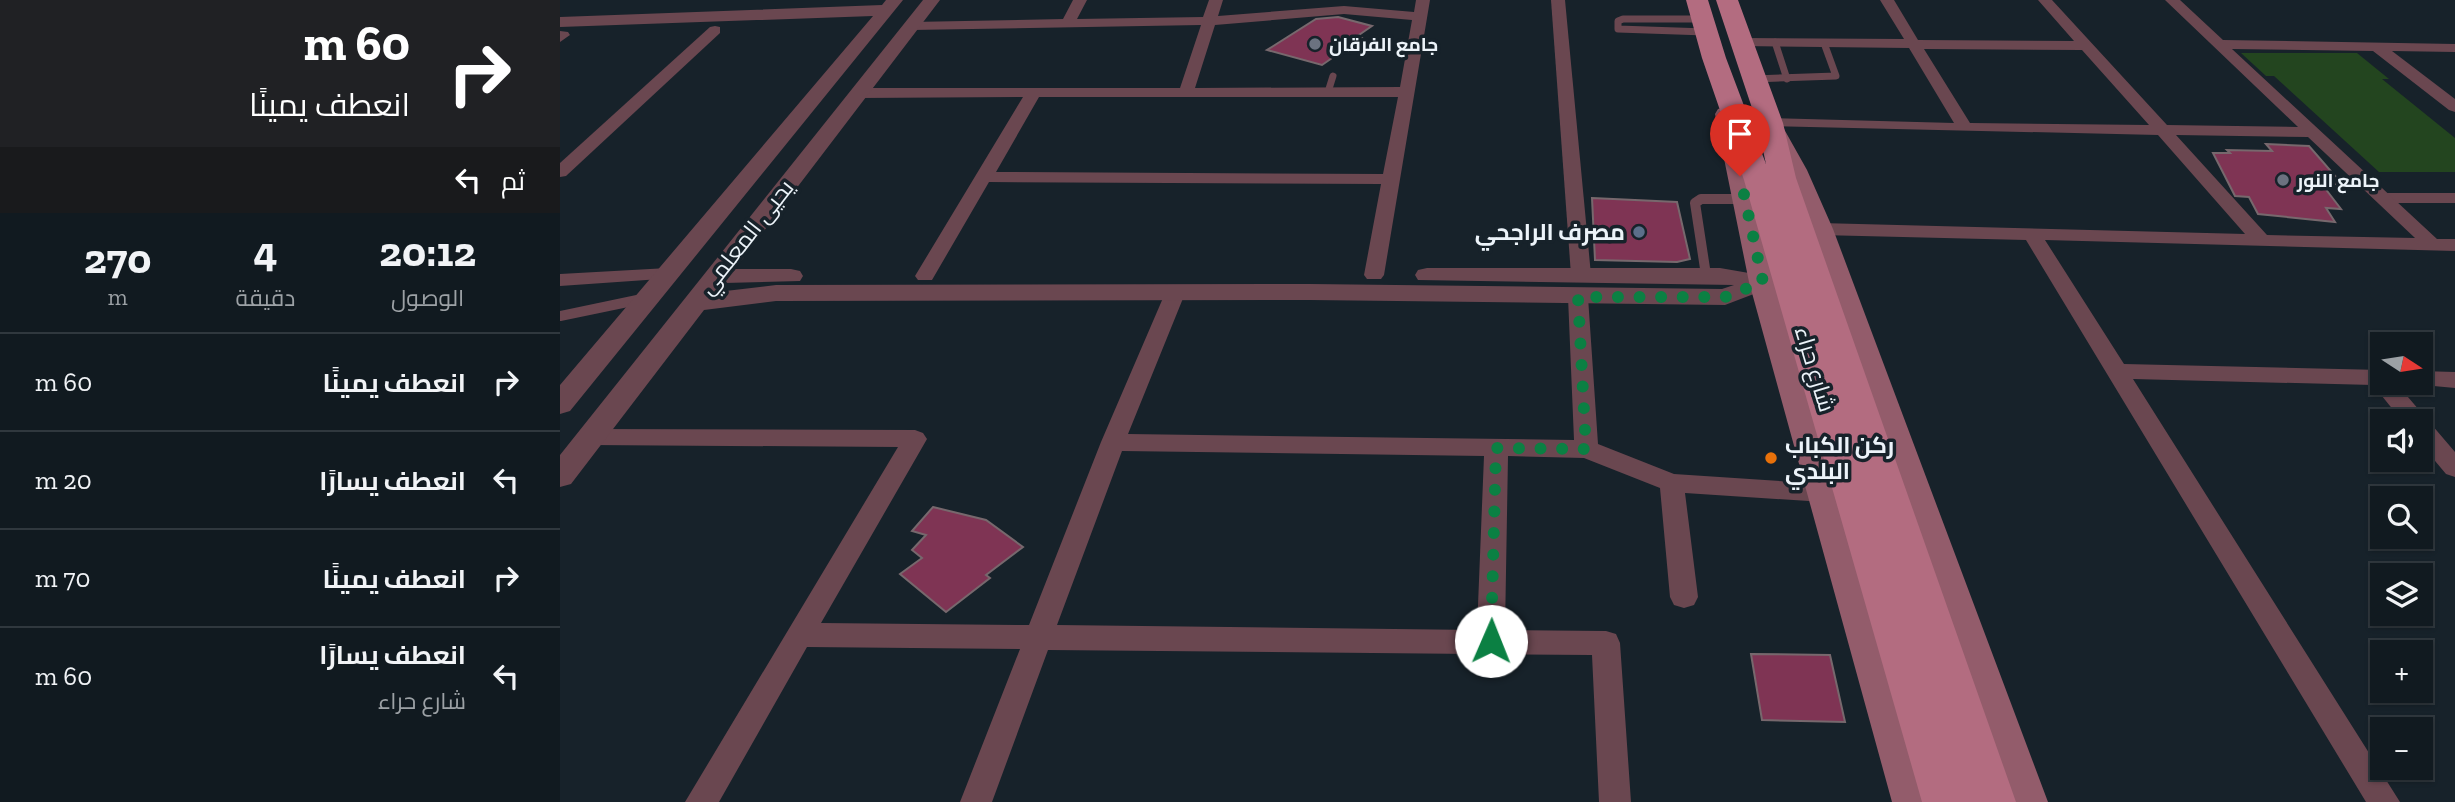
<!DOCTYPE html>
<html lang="ar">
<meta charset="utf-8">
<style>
:root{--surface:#111a20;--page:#1e272d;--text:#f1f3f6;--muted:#9ca1a5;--line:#30383e}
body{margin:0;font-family:"Zilla Slab",Cairo,serif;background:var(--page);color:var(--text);direction:rtl;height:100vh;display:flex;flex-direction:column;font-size:26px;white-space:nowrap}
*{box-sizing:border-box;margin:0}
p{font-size:23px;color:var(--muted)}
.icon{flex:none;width:38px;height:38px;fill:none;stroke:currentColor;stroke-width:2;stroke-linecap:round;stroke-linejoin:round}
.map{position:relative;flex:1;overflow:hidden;direction:ltr}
.side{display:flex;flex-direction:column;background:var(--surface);width:560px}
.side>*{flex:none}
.hud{background:#202124;color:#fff;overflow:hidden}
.needle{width:46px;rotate:102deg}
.buttons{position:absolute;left:1810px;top:332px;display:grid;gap:14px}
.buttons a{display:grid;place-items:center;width:63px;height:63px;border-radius:0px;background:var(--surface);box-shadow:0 2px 5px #0004,0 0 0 2px var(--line);font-size:35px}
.pin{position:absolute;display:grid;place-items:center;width:60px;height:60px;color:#fff;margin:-72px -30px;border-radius:50% 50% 50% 0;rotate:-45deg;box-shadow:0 0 7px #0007}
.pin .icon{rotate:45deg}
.me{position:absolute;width:77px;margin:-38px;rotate:1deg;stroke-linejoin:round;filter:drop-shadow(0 0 5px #0008)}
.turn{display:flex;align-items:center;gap:24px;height:147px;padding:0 35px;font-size:32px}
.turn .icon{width:91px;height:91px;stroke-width:2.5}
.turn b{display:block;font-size:49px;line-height:60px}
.then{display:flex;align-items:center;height:66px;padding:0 35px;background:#0003;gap:14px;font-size:26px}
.eta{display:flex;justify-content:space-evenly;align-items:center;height:119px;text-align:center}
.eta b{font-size:42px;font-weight:800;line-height:49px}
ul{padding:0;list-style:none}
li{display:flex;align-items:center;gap:21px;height:98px;padding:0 35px;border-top:2px solid var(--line)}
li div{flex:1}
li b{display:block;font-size:26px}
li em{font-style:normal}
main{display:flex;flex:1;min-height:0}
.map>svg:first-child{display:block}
.green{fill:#23451f}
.building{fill:#7f3454;stroke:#77686d;stroke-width:2}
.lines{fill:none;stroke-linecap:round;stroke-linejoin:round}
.service-far1{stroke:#6a4750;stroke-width:7}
.service{stroke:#6a4750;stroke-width:10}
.minor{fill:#6a4750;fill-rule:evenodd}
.tertiary{fill:#6a4750;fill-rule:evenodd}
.secondary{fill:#935c6b;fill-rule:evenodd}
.primary{fill:#b36c80;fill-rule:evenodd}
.route{stroke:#0b8043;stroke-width:12;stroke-dasharray:0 21.6}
.worship-dot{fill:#6b7280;stroke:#17222a;stroke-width:2.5}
.service-dot{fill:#5c6f8a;stroke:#17222a;stroke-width:2.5}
.food-dot{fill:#e8710a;stroke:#17222a;stroke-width:2.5}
.labels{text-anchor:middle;stroke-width:7;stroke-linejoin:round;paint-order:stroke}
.far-poi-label{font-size:19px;font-weight:bold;fill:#ecf3f9;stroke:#17222a;text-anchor:start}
.poi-label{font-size:23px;font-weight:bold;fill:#ecf3f9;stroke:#17222a;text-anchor:end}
.street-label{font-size:23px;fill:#ecf3f9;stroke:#17222a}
</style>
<main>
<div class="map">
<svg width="1895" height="802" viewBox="0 0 1895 802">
<rect width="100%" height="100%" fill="#17222a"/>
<path class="green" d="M1681 53H1797L1829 79H1822L1895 138V172H1819L1714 76H1706Z"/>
<g class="building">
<path d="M778 17 812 26 796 37 801 38 762 65 707 50 756 19Z"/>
<path d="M1706 144 1749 146 1783 185 1761 183 1781 209 1766 208 1775 222 1698 214 1689 197 1675 196 1653 153H1670L1667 150 1712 151Z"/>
<path d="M1032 198 1117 202 1130 259 1117 262 1035 260Z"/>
<path d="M373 507 426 520 463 547 426 575 430 578 386 612 340 574 362 558 352 550 366 535 352 531Z"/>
<path d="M1191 654 1270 655 1285 722 1202 720Z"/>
</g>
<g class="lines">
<g class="service-far1">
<path d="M1143 19H1063L1058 21V29L1146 32"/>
<path d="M1215 42 1227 79"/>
<path d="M1194 79 1276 76 1264 43"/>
<path d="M768 92 773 76"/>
</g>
<g class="service">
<path d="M1823 198H1895"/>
<path d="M1146 275 1135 203 1141 199H1185"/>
<path d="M0 316 82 299"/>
</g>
<g class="minor">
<path d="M513 0H527L517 19 643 17 649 0H663L658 16 784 6 854 12 856 0H870L824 275 821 279H807L804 275 821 184 429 182 372 280H358L355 276 463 97 299 98 291 93 299 88H620L641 25 351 30 344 26 351 22 503 19ZM784 14 852 20 840 87 635 88 655 25ZM479 97H838L823 174 436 172Z"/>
<path d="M991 0H1005L1031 275 1028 279H1014L1011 275Z"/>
<path d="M1320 0H1334L1358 40 1514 41 1478 0H1492L1607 125 1738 127 1605 0H1620L1663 40 1895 44V52L1832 51 1895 99V112L1889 110 1813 51 1672 49 1877 239H1895V251L1485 240 1564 364 1822 370V383H1836L1895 452V477L1886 474 1860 443V422H1843L1813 385 1573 379 1840 802H1806L1466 240 1260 235 1251 229 1260 223 1685 234 1598 135 1204 126 1202 123 1210 118 1394 123 1349 48 1181 46 1174 42 1181 38 1344 39ZM1364 49 1522 50 1589 125 1410 123ZM1616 135 1748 137 1855 238 1707 235Z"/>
<path d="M155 26 160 27V33L6 176 0 177V163L150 27Z"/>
<path d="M0 31 8 32 10 35 0 42Z"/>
<path d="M108 268 115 270 118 274 115 278 0 286V274Z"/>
<path d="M616 285 623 287 626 291 568 434 1014 440 1008 297 1011 293H1025L1028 297 1038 444 1114 474 1264 484 1273 486 1276 493 1273 500 1264 502 1125 493 1138 597 1134 605 1124 608 1114 605 1110 597 1100 488 1024 458 948 456 945 630 1046 631 1056 634 1060 643 1071 802H1039L1032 655 488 650 432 802H400L460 649 247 647 159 802H125L338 447 30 445 22 443 18 437 22 431 30 429 355 430 363 433 367 439 261 623 469 625 541 442 606 291 609 287ZM562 451 924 456 917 630 497 625Z"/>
<path d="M1860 371 1895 372V388L1852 384 1860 383Z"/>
</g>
<g class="tertiary">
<path d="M326 0H343L10 411 0 414V385L313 16 0 27V17L322 5Z"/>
<path d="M363 0H380L175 269H231L240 271 243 276 240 281 164 283 157 292 216 285 750 284 1162 289 1174 285 858 280 855 275 858 270 867 268H1160L1212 277 1215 282 1212 287 1165 305 750 300 216 301 144 310 11 484 0 487V455Z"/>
</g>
<g class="secondary">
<path d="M1166 107 1174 109 1177 114 1217 282 1376 802H1332L1189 282 1155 114 1158 109Z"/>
<path d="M1213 122 1221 124 1224 129 1247 170 1273 229 1488 802H1444L1247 229 1223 170 1202 129 1205 124Z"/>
</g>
<path class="primary" d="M1126 0H1148L1166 58 1206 164 1197 123 1156 0H1178L1223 123 1236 178 1456 802H1362L1184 180 1142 58Z"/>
</g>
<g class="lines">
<path class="route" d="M931 641 936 448 1026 449 1018 297H1165L1203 282 1180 176"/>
</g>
<g class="worship-dot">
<circle cx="755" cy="44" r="7"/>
<circle cx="1723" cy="180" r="7"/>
</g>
<circle class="service-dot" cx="1079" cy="232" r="7"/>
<circle class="food-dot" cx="1211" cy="458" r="7"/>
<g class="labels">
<g class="far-poi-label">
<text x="769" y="51">جامع الفرقان</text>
<text x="1737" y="187">جامع النور</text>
</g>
<g class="poi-label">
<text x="1065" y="240">مصرف الراجحي</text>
<text x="1225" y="453" text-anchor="start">ركن الكباب<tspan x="1225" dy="26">البلدي</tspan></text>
</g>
<g class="street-label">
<text transform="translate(186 237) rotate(-52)" y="8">يحيى المعلمي</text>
<text transform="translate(1255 369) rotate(73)" y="8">شارع حراء</text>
</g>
</g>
</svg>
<div class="buttons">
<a><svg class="needle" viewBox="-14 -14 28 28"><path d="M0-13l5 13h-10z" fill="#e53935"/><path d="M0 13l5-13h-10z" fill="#9ca1a5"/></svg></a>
<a><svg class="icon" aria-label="sound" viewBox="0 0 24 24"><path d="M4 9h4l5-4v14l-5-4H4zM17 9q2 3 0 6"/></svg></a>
<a><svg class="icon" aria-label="search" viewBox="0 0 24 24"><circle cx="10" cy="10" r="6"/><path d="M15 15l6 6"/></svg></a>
<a><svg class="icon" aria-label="layers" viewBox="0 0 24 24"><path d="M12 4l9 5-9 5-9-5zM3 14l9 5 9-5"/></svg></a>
<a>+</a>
<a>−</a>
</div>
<div class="pin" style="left:1180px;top:176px;background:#d93025"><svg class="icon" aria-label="arrive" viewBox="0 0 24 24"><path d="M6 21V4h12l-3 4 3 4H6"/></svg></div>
<svg class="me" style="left:931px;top:641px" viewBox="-20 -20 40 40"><circle r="19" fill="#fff"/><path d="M0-13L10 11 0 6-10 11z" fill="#0b8043"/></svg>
</div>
<section class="side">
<div class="hud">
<div class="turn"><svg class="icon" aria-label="right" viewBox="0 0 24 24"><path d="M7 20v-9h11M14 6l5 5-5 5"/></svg><div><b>60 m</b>انعطف يمينًا</div></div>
<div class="then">ثم<svg class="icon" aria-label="left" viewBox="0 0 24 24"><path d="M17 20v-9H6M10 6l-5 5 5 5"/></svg></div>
</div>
<div class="eta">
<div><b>20:12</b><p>الوصول</p></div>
<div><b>4</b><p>دقيقة</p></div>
<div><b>270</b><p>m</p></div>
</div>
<ul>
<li><svg class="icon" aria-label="right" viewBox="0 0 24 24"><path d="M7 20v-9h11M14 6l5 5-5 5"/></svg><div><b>انعطف يمينًا</b></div><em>60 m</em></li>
<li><svg class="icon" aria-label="left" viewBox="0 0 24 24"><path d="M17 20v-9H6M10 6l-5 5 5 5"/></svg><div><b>انعطف يسارًا</b></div><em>20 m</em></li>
<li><svg class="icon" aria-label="right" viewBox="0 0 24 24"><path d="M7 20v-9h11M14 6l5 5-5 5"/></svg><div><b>انعطف يمينًا</b></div><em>70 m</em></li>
<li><svg class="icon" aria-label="left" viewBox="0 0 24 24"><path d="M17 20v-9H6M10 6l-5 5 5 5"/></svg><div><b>انعطف يسارًا</b><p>شارع حراء</p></div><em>60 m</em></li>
</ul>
</section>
</main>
